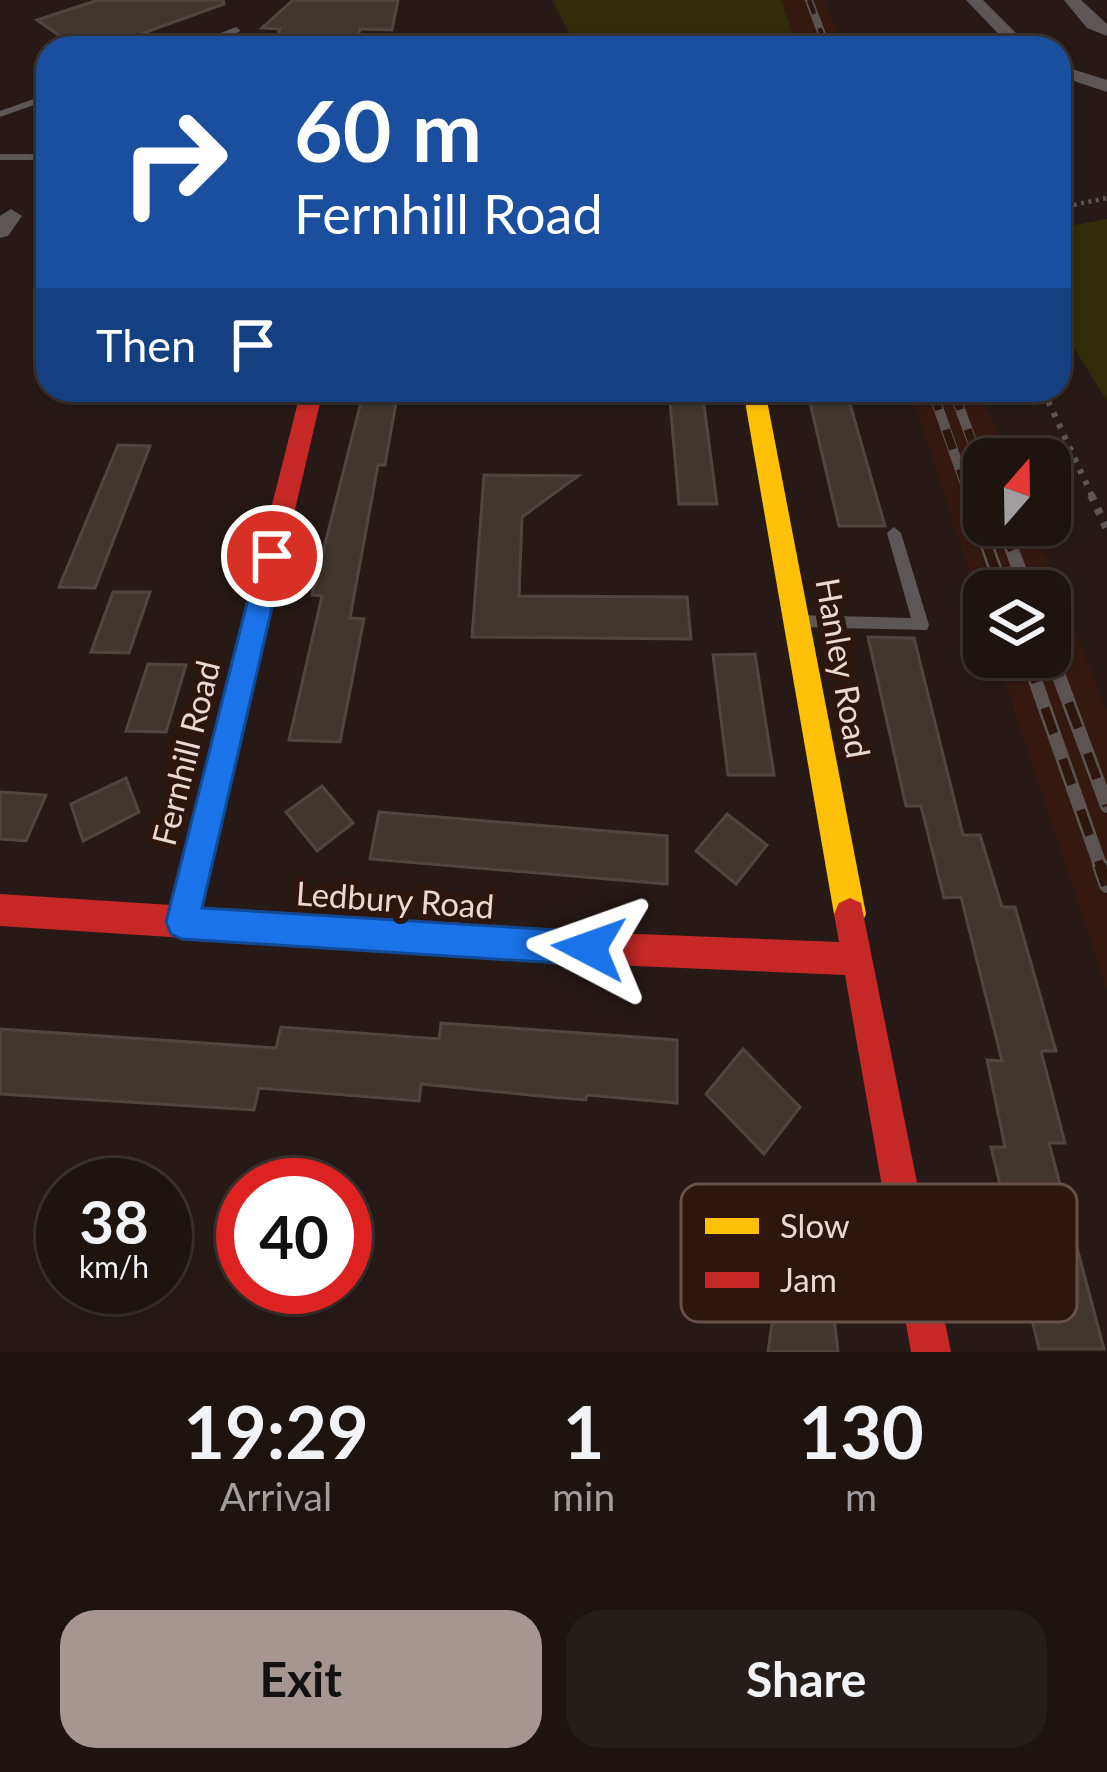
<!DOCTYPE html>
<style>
:root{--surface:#1d1410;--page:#251d19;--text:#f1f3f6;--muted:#a09e9f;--line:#3b3330;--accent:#a59691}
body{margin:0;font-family:Lato,sans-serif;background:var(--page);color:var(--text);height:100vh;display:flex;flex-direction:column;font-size:45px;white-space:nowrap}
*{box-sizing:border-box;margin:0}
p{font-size:39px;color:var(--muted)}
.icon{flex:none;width:66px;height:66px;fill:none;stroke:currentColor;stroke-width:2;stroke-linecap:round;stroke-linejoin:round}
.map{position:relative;height:1352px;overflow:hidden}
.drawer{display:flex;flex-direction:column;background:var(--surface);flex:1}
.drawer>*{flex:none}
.guide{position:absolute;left:36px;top:36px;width:1035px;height:366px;border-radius:36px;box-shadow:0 3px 9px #0004,0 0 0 3px var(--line);background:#1a4fa0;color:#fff;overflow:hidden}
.needle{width:78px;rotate:20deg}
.buttons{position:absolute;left:963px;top:438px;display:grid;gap:24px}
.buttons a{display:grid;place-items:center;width:108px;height:108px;border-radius:24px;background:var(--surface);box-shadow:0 3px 9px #0004,0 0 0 3px var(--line);font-size:60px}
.speed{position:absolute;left:36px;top:1158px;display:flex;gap:24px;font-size:60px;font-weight:700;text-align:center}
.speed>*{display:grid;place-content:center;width:156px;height:156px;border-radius:50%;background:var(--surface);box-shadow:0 3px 9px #0004,0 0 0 3px var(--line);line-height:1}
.speed small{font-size:30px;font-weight:400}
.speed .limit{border:18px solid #d22;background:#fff;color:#111}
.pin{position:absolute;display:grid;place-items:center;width:102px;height:102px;color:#fff;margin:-51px;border:6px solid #fff;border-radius:50%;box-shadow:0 3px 12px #0007}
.me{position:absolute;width:132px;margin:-66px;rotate:274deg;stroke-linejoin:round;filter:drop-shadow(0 0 9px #0008)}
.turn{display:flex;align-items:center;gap:42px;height:252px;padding:0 60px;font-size:54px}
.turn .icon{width:156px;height:156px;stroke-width:2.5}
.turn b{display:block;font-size:84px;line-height:102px}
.then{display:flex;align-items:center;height:114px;padding:0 60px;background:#0003;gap:24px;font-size:45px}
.eta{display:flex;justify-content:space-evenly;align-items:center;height:204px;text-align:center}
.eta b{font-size:72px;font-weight:700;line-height:84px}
.button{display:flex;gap:24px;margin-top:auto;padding:24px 60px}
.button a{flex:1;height:138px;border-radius:36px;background:var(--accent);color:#111;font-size:48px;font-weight:700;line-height:138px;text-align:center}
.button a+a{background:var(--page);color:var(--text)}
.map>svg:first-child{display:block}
.built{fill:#351911}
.green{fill:#302c09}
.building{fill:#42372e;stroke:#504640;stroke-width:3}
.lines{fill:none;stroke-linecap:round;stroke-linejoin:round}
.path-far2{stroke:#5e5655;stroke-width:4.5;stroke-dasharray:3 4.5;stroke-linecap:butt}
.path-far1{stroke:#5e5655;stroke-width:6;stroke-dasharray:4.5 8;stroke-linecap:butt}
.path{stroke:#5e5655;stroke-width:8;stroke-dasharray:6 9;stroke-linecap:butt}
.lane{fill:#5c5657;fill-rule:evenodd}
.street{fill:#5c5657;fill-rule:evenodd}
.slow{fill:#ffc107;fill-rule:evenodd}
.jam{fill:#c62828;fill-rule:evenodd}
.rail-far3-casing{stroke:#5b5452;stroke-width:8}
.rail-far2-casing{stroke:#5b5452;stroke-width:10}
.rail-far1-casing{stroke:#5b5452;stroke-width:14}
.rail-casing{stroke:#5b5452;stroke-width:16}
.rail-far3{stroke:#2e160f;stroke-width:4.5;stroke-dasharray:15;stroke-linecap:butt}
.rail-far2{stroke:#2e160f;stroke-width:8;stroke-dasharray:21;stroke-linecap:butt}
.rail-far1{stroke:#2e160f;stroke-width:9;stroke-dasharray:27;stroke-linecap:butt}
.rail{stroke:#2e160f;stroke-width:12;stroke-dasharray:36;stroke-linecap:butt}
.route{fill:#1a73e8;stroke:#114b97;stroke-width:3}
.labels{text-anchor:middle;stroke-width:12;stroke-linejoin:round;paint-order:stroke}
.street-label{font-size:33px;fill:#e9d8d3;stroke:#2e160f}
.key{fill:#2e160f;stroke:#66504a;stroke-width:3}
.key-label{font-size:33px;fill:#e9d8d3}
</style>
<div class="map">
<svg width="1107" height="1352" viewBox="0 0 1107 1352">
<rect width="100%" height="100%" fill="#271a16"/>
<g class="built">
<path d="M780 0H825L844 48H797Z"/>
<path d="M910 390H980L1007 459H984V525H1033L1107 711V990L997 657H1050V591H984V616Z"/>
</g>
<g class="green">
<path d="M552 0H781L796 45 577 48Z"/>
<path d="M1107 219V401L1059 324V228Z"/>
</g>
<g class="building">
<path d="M98 0H223L224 4 102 48H77L37 20Z"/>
<path d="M293 0H398L392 30 360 29 355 48H272L280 29 262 28Z"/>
<path d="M669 390H702L717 504H679Z"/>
<path d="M807 390H846L885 526H839Z"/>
<path d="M361 402 396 403 385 465H378L350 618 364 619 340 742 289 740 322 596 312 595Z"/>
<path d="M118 445 150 446 95 588 59 587Z"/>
<path d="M484 475 578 476 522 517 519 596 687 597 691 639 472 637Z"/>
<path d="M113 592H150L129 653 91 652Z"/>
<path d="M868 637 914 638 963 835H980L1002 907H1015L1056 1051H1041L1065 1143H1049L1104 1349H1039L991 1147H1005L987 1060 1002 1061 961 897 944 898 921 806H906Z"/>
<path d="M755 654 774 775H728L713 655Z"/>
<path d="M148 664 186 665 166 732 126 731Z"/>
<path d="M126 778 139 812 83 841 71 804Z"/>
<path d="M322 786 353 823 317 851 286 812Z"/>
<path d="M0 792 46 795 26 841 0 839Z"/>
<path d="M379 812 667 836V884L370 859Z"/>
<path d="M727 814 767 845 736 884 696 851Z"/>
<path d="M441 1023 677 1040V1103L587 1095 586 1100 550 1097 421 1084 419 1101 259 1088 254 1110 0 1094V1029L276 1048 281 1027 439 1039Z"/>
<path d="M743 1049 800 1107 764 1154 706 1094Z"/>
<path d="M758 1185 819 1187 838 1352H768L778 1280 765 1279Z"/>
</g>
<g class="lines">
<path class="path-far2" d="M1059 208 1107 198"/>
<path class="path-far1" d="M1043 390 1093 498"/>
<path class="path" d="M1091 495 1107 529"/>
<g class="lane">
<path d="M236 27 240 30 239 32 194 48H182Z"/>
<path d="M48 94V100L0 117V111Z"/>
<rect x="0" y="154" width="48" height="6"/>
<path d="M894 527 901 533 929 625 927 630 793 627 791 622 793 617 799 615 911 618 887 533Z"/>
</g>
<g class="street">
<path d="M966 0H983L1031 48H1012Z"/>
<path d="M1064 0H1081L1107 24V36L1087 28Z"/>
<path d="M1059 65 1107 80V92L1059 76Z"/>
<path d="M11 209 22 216 8 236 0 238V216Z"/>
</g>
<path class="slow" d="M743 390H765L866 914 861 925 850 930 839 925 834 914Z"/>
<path class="jam" d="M301 390H323L202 907 589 932 839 942 834 914 839 903 850 898 861 903 951 1352H911L845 975 589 964 0 926V894L171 905Z"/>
<defs>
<path id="rail-far3" d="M809 0 827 48"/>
<g id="rail-far2">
<path d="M932 390 970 498"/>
<path d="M953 390 984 474"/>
</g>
<g id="rail-far1">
<path d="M969 495 1003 591"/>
<path d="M1003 525 1027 591"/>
<path d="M1050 652 1107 806"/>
<path d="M1027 657 1101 868"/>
</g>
<path id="rail" d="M1100 865 1107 885"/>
</defs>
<use href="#rail-far3" class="rail-far3-casing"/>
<use href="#rail-far2" class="rail-far2-casing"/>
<use href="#rail-far1" class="rail-far1-casing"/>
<use href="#rail" class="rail-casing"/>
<use href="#rail-far3" class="rail-far3"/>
<use href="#rail-far2" class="rail-far2"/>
<use href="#rail-far1" class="rail-far1"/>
<use href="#rail" class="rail"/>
</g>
<path class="route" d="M272 546 284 556 202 908 589 932 600 937 605 948 600 960 589 965 182 939 171 934 166 922 259 556Z"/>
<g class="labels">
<g class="street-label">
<text transform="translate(843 668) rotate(80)" y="12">Hanley Road</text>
<text transform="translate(186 753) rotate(-76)" y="12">Fernhill Road</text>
<text transform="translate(395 900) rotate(4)" y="12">Ledbury Road</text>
</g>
</g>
<rect x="681" y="1184" width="396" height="138" rx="18" class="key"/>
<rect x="705" y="1218" width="54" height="16" fill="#ffc107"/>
<rect x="705" y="1272" width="54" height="16" fill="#c62828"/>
<g class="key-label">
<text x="780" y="1238">Slow</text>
<text x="780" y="1292">Jam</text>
</g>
</svg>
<div class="buttons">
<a><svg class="needle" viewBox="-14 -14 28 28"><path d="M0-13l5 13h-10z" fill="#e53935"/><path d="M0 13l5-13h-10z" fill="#a09e9f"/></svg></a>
<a><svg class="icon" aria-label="layers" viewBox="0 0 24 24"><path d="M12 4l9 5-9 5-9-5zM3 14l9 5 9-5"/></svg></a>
</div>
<div class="speed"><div>38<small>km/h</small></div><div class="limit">40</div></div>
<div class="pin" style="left:272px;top:556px;background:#d93025"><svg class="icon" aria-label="arrive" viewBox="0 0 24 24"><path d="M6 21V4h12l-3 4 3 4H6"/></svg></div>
<svg class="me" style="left:589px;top:948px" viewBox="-20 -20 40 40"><path d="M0-17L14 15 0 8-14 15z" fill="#1a73e8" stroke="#fff" stroke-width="4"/></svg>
<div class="guide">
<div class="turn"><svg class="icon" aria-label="right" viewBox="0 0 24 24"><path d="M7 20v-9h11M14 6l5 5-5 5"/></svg><div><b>60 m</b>Fernhill Road</div></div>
<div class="then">Then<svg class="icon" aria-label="arrive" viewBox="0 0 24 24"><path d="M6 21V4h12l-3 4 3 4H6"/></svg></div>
</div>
</div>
<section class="drawer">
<div class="eta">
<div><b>19:29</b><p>Arrival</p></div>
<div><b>1</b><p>min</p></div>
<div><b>130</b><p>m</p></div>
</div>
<div class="button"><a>Exit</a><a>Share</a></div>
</section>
